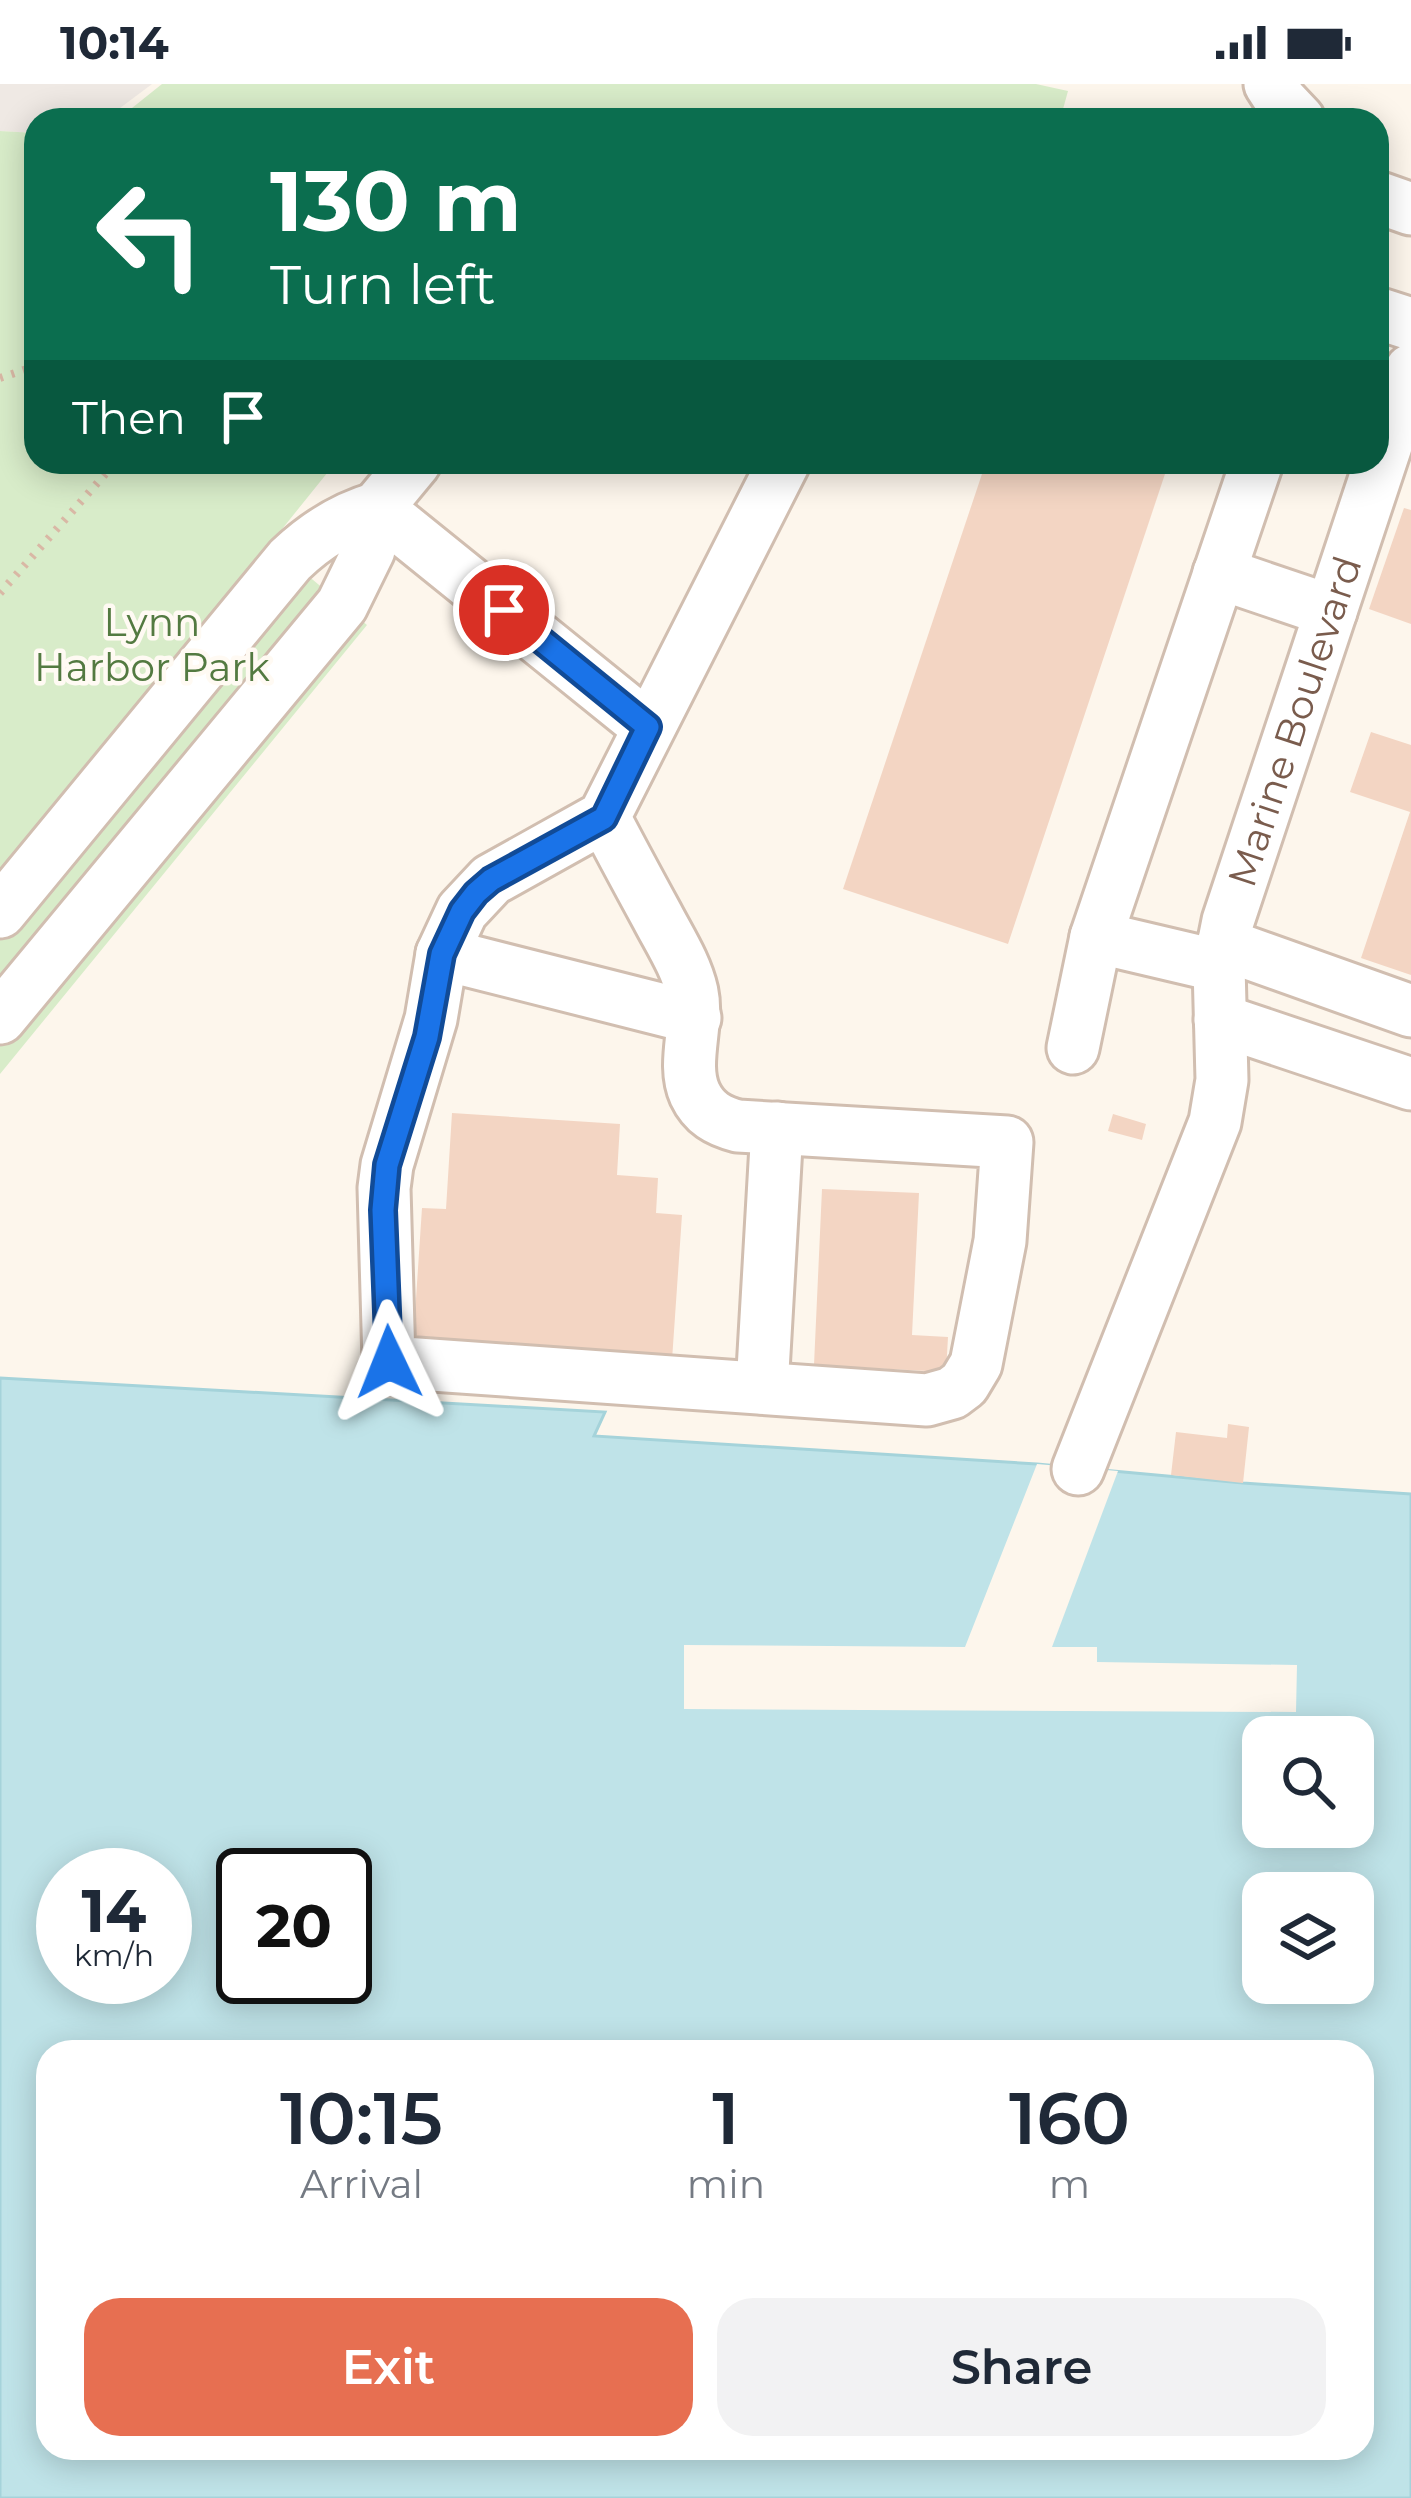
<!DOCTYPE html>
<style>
:root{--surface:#fff;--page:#f2f2f3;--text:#1f2937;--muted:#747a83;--accent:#e76f51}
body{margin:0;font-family:Montserrat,sans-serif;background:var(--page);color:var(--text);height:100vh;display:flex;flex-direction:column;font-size:45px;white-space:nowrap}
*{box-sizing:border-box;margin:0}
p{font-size:39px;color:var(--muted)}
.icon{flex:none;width:66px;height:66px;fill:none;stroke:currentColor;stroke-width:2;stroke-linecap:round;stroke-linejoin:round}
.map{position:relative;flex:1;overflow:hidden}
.panel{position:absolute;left:36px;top:1956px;width:1338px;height:420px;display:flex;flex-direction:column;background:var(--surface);border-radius:36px;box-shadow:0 6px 30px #0003}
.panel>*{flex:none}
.top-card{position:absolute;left:24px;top:24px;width:1365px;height:366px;border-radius:36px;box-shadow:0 6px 30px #0003;background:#0b6e4f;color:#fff;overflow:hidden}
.controls{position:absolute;left:1242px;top:1632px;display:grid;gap:24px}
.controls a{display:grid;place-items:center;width:132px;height:132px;border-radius:24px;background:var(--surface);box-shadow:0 6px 30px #0003;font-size:60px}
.speed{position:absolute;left:36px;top:1764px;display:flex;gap:24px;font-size:60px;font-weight:700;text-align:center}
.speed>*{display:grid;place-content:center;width:156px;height:156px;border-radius:50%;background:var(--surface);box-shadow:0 6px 30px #0003;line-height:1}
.speed small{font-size:30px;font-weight:400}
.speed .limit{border:6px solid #111;border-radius:18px;background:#fff;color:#111}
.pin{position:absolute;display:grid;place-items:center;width:102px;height:102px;color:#fff;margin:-51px;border:6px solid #fff;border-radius:50%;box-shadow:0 3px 12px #0007}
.me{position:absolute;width:132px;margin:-66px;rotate:358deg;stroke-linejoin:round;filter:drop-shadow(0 0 9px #0008)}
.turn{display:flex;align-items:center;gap:42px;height:252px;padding:0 48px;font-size:54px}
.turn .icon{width:156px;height:156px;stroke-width:2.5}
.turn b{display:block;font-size:84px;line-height:102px}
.then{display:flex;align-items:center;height:114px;padding:0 48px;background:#0003;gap:24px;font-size:45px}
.eta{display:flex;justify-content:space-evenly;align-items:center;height:204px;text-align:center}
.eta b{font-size:72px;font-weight:600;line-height:84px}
.button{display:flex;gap:24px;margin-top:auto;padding:24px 48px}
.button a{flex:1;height:138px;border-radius:36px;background:var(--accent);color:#fff;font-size:48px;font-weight:600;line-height:138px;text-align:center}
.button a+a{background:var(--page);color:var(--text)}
.status{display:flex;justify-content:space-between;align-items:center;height:84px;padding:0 60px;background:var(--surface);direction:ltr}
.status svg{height:33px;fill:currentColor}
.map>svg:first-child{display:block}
.industrial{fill:#efe9e4}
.green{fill:#d8ecc9}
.water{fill:#bfe3e8;stroke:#a5d3da;stroke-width:3;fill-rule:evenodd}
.pier{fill:#fdf6ec}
.building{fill:#f3d5c3}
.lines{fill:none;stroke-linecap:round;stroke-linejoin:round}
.minor-casing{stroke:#d1beb0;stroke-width:57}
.path{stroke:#d9b8a5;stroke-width:8;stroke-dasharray:3 9;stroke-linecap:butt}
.minor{stroke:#fff;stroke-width:51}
.route-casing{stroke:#114b97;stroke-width:30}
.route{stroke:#1a73e8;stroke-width:21}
.labels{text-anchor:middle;stroke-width:9;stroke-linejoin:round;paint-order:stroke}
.park-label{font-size:39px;fill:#537a41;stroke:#fffaf3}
.street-label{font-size:39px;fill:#7a5c4d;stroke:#fffaf3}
</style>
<div class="status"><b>10:14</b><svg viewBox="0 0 49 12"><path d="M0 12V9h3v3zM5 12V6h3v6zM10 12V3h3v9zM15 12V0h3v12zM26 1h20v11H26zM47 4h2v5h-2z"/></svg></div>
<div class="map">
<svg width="1411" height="2414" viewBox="0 0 1411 2414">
<rect width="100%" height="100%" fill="#fdf6ec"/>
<path class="industrial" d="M0 0H152L104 36H36V49L0 47Z"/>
<g class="green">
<path d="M162 0H1036L1068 7 1060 36H117Z"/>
<path d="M0 47 36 49V378H336L270 460 367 541 0 990Z"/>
</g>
<path class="water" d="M0 1294 605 1328 594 1352 1037 1380 1243 1399 1411 1410V2414H0ZM1263 1653H1353V1743H1263ZM63 1791H165V1893H63ZM243 1791H345V1893H243ZM1263 1809H1353V1899H1263ZM48 1968H1362V2364H48Z"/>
<path class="pier" d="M1037 1380 1118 1387 1052 1563H1097V1578L1297 1581 1296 1628 684 1625V1561L965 1563Z"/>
<g class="building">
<path d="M986 378H1169L1008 860 843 805Z"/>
<path d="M1404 424 1411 426V540L1369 525Z"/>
<path d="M1371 648 1411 661V891L1361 874 1410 728 1350 708Z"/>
<path d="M452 1029 620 1040 617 1091 658 1094 656 1129 682 1131 672 1276 413 1260 422 1124 446 1125Z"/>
<path d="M1113 1030 1146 1040 1142 1056 1108 1047Z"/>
<path d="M822 1105 919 1109 912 1251 948 1253 946 1288 814 1281Z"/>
<path d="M1228 1340 1249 1343 1243 1399 1171 1391 1176 1348 1227 1354Z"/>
</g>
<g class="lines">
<defs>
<g id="minor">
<path d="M1270 0 1281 17 1299 36"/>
<path d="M1377 113 1411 125"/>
<path d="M1377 229 1411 240"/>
<path d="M377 424 648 643"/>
<path d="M377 424 415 378"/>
<path d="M1219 489 1331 527"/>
<path d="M604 733C621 766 639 799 657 832 670 857 686 881 692 908 699 941 681 979 695 1010 704 1029 718 1037 738 1042L1007 1058 1000 1157 976 1280 964 1300 952 1309 927 1316 389 1278 384 1104 387 1081 431 935 442 870 462 827 491 796 604 733 784 378"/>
<path d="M0 828 290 476C315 452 343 434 377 424"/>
<path d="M1223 860 1411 927"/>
<path d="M442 870 695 934"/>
<path d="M1219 882 1096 853 1257 378"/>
<path d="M0 934 342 521 369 466 377 424"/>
<path d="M1220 936 1411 1000"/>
<path d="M1073 964 1096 853"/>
<path d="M762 1304 777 1044"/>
<path id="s1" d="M1078 1385 1215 1038 1222 996 1219 882 1228 837 1411 286"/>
</g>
</defs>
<use href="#minor" class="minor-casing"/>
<g class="path">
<path d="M0 294 36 282"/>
<path d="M0 509 116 378"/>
</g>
<use href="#minor" class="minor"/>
</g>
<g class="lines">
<defs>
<path id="route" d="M389 1278 383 1126 387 1081 427 953 442 870 462 827 476 809 491 796 604 734 648 643 504 526"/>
</defs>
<use href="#route" class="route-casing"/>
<use href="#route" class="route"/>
</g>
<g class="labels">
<g class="park-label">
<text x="152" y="552">Lynn<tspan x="152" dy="45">Harbor Park</tspan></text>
</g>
<g class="street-label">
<text dy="14" stroke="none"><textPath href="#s1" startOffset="786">Marine Boulevard</textPath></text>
</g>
</g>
</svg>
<div class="controls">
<a><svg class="icon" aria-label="search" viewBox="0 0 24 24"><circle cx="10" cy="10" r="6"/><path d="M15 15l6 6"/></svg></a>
<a><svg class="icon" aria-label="layers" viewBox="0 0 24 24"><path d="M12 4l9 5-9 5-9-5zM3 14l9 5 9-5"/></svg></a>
</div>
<div class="speed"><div>14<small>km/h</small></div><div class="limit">20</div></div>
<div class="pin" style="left:504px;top:526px;background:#d93025"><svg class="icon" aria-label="arrive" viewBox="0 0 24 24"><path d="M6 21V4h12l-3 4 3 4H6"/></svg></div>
<svg class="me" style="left:389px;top:1278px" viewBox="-20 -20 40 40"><path d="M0-17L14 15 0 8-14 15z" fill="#1a73e8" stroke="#fff" stroke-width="4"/></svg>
<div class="top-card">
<div class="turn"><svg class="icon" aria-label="left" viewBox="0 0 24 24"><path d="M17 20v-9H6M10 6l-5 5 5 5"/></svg><div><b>130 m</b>Turn left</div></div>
<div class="then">Then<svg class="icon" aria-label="arrive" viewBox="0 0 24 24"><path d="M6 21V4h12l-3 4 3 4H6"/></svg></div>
</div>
<section class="panel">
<div class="eta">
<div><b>10:15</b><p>Arrival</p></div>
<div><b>1</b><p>min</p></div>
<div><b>160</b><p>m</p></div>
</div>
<div class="button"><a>Exit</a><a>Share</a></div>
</section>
</div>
